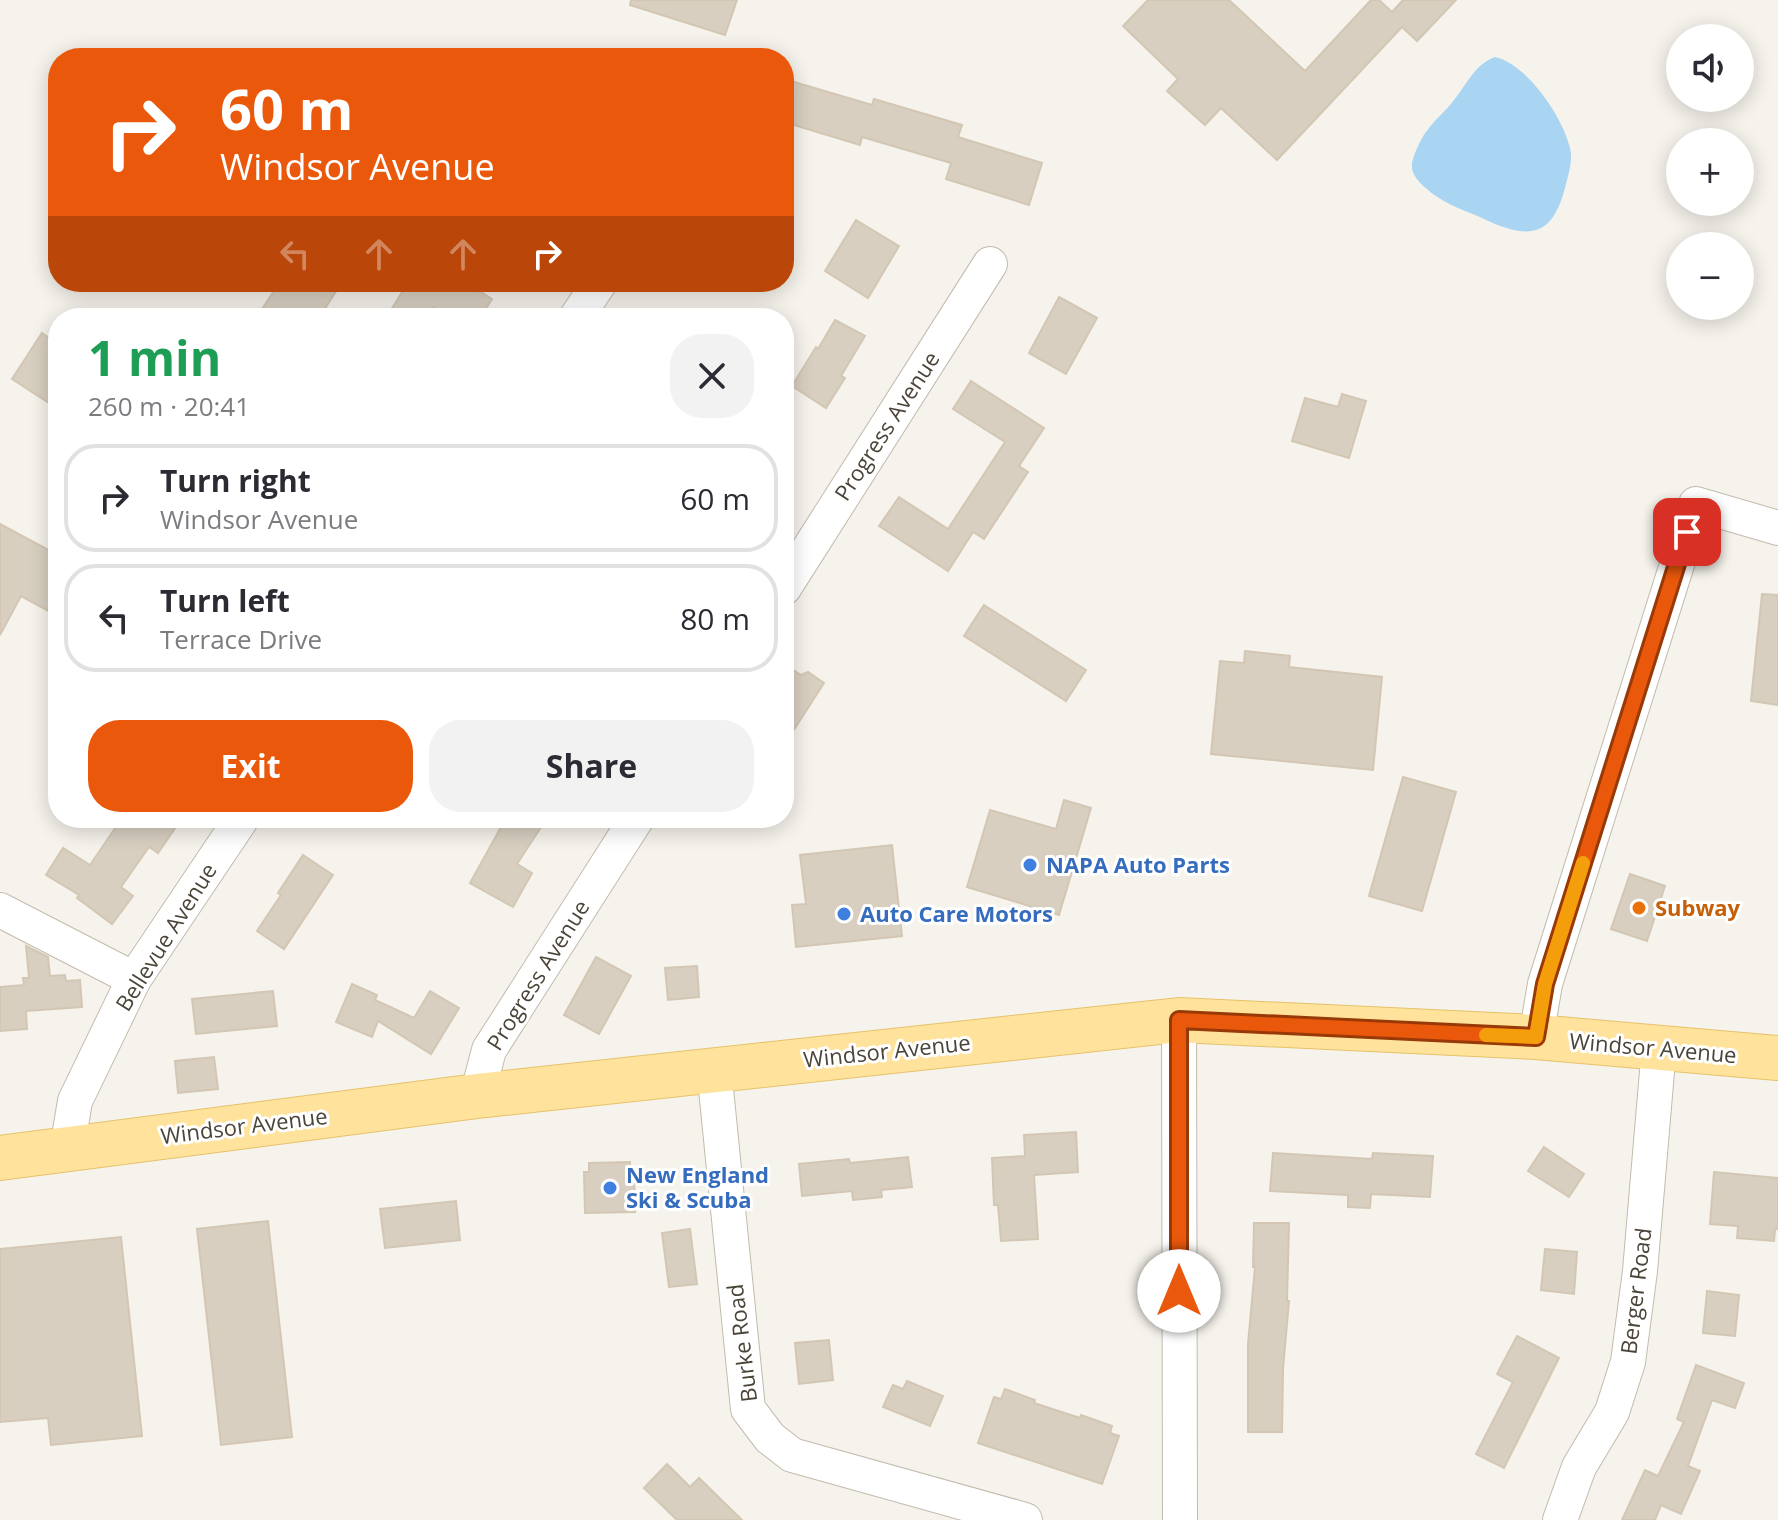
<!DOCTYPE html>
<meta charset="utf-8">
<style>
:root{--surface:#fff;--page:#f2f2f3;--text:#2b2b33;--muted:#7c7c81;--line:#e1e1e2;--accent:#ea580c}
body{margin:0;font-family:"Open Sans",sans-serif;background:var(--page);color:var(--text);height:100vh;display:flex;flex-direction:column;font-size:30px;white-space:nowrap}
*{box-sizing:border-box;margin:0}
p{font-size:26px;color:var(--muted)}
.icon{flex:none;width:44px;height:44px;fill:none;stroke:currentColor;stroke-width:2;stroke-linecap:round;stroke-linejoin:round}
.map{position:relative;flex:1;overflow:hidden}
.panel{position:absolute;left:48px;top:308px;width:746px;height:520px;display:flex;flex-direction:column;background:var(--surface);border-radius:32px;box-shadow:0 4px 20px #0003}
.panel>*{flex:none}
.banner{position:absolute;left:48px;top:48px;width:746px;height:244px;border-radius:32px;box-shadow:0 4px 20px #0003;background:#ea580c;color:#fff;overflow:hidden}
.fabs{position:absolute;left:1666px;top:24px;display:grid;gap:16px}
.fabs a{display:grid;place-items:center;width:88px;height:88px;border-radius:50%;background:var(--surface);box-shadow:0 4px 20px #0003;font-size:40px}
.pin{position:absolute;display:grid;place-items:center;width:68px;height:68px;color:#fff;margin:-34px;border-radius:16px;box-shadow:0 4px 12px #0006}
.me{position:absolute;width:88px;margin:-44px;rotate:0deg;stroke-linejoin:round;filter:drop-shadow(0 0 6px #0008)}
.turn{display:flex;align-items:center;gap:28px;height:168px;padding:0 40px;font-size:36px}
.turn .icon{width:104px;height:104px;stroke-width:2.5}
.turn b{display:block;font-size:56px;line-height:68px}
.lanes{display:flex;align-items:center;height:76px;padding:0 40px;background:#0003;justify-content:center;gap:40px;direction:ltr}
.lanes .off{opacity:.35}
.round{display:grid;place-items:center;flex:none;width:84px;height:84px;border-radius:32px;background:var(--page)}
.headline{display:flex;align-items:center;justify-content:space-between;height:136px;padding:0 40px}
h1{font-size:48px;font-weight:700;line-height:60px;color:#1e9e55}
.cta{display:flex;gap:16px;margin-top:auto;padding:16px 40px}
.cta a{flex:1;height:92px;border-radius:32px;background:var(--accent);color:#fff;font-size:32px;font-weight:700;line-height:92px;text-align:center}
.cta a+a{background:var(--page);color:var(--text)}
ul{padding:0;list-style:none}
li{display:flex;align-items:center;gap:24px;height:108px;margin:0 16px 12px;padding:0 24px;border:4px solid var(--line);border-radius:32px}
li div{flex:1}
li b{display:block;font-size:30px}
li em{font-style:normal}
.map>svg:first-child{display:block}
.water{fill:#a9d4f2}
.building{fill:#d8cfc1;stroke:#d3c7b4;stroke-width:2}
.lines{fill:none;stroke-linecap:round;stroke-linejoin:round}
.minor-casing{stroke:#c2bbae;stroke-width:36}
.major-casing{stroke:#e6c16a;stroke-width:46}
.minor{stroke:#fff;stroke-width:34}
.major{stroke:#ffe39c;stroke-width:44}
.route-casing{stroke:#983908;stroke-width:20}
.route{stroke:#ea580c;stroke-width:14}
.slow{stroke:#f59e0b;stroke-width:14}
.shop-dot{fill:#3f7fe0;stroke:#fff;stroke-width:3}
.food-dot{fill:#e8710a;stroke:#fff;stroke-width:3}
.labels{text-anchor:middle;stroke-width:6;stroke-linejoin:round;paint-order:stroke}
.street-label{font-size:22px;fill:#4b4439;stroke:#fff}
.shop-label{font-size:22px;font-weight:bold;fill:#366cbe;stroke:#fff;text-anchor:start}
.food-label{font-size:22px;font-weight:bold;fill:#c56008;stroke:#fff;text-anchor:start}
</style>
<div class="map">
<svg width="1778" height="1520" viewBox="0 0 1778 1520">
<rect width="100%" height="100%" fill="#f6f3ec"/>
<path class="water" d="M1495 57C1527 64 1563 117 1570 148 1573 160 1569 172 1566 184 1553 239 1528 240 1482 218 1466 211 1446 204 1433 194 1424 187 1411 177 1412 165 1412 158 1421 138 1426 132 1434 120 1446 111 1454 100 1467 84 1475 64 1495 57Z"/>
<g class="building">
<path d="M631 0H737L725 35 630 5Z"/>
<path d="M1148 0H1229L1305 71 1371 0H1379L1392 12 1403 0H1456L1417 41 1402 27 1277 160 1221 108 1205 125 1167 91 1178 79 1123 26Z"/>
<path d="M784 79 872 105 874 99 962 125 958 137 1042 163 1029 205 946 179 951 163 862 137 860 145 784 122Z"/>
<path d="M856 220 899 246 868 298 825 271Z"/>
<path d="M280 282H342L319 318H256Z"/>
<path d="M393 282H465L492 299 480 318H451L433 307 426 318H386L404 289Z"/>
<path d="M1059 297 1097 318 1066 374 1029 353Z"/>
<path d="M835 320 865 336 841 376 845 378 826 408 792 386 816 347 818 349Z"/>
<path d="M42 333 58 344V409L12 379Z"/>
<path d="M971 381 1044 428 1019 466 1028 472 984 539 973 532 948 571 879 526 899 497 948 529 1005 442 953 409Z"/>
<path d="M1342 394 1366 401 1349 458 1292 441 1305 398 1338 407Z"/>
<path d="M0 524 58 555V616L21 596 0 635Z"/>
<path d="M1762 594 1778 595V705L1751 701Z"/>
<path d="M984 605 1086 670 1066 701 964 636Z"/>
<path d="M1245 651 1290 656 1289 667 1382 677 1373 770 1211 754 1220 661 1244 663Z"/>
<path d="M784 664 801 675 808 672 824 683 784 745Z"/>
<path d="M1403 777 1456 792 1422 911 1369 896Z"/>
<path d="M1064 800 1091 808 1059 915 967 887 990 810 1056 829Z"/>
<path d="M122 818H182L158 853 149 847 121 887 133 896 112 924 77 898 79 895 46 875 63 848 90 865Z"/>
<path d="M506 818H547L517 864 532 873 513 907 470 883Z"/>
<path d="M892 845 902 936 796 947 792 905 806 904 800 855Z"/>
<path d="M303 855 333 875 284 949 257 931 281 895 278 893Z"/>
<path d="M1630 874 1665 886 1647 941 1611 929Z"/>
<path d="M26 946 48 957 50 976 65 975 66 981 80 980 82 1007 26 1011 27 1029 0 1031V987L24 985 23 978H29Z"/>
<path d="M596 957 631 976 599 1034 564 1015Z"/>
<path d="M697 966 699 997 668 1000 665 968Z"/>
<path d="M352 984 377 995 375 1000 414 1018 430 991 459 1008 431 1054 378 1021 372 1037 336 1022Z"/>
<path d="M273 991 277 1026 196 1034 192 999Z"/>
<path d="M214 1057 218 1089 178 1093 175 1061Z"/>
<path d="M1076 1132 1078 1172 1034 1175 1038 1239 1001 1241 998 1205H994L992 1158 1025 1156 1024 1135Z"/>
<path d="M1544 1147 1584 1174 1569 1197 1528 1171Z"/>
<path d="M1273 1153 1372 1159 1373 1153 1433 1156 1430 1197 1371 1194 1370 1208 1348 1207V1195L1270 1191Z"/>
<path d="M908 1157 912 1187 881 1190 882 1197 853 1200 852 1191 802 1196 799 1164 849 1159 850 1163Z"/>
<path d="M630 1162V1171H634L635 1212 585 1213 584 1172H589V1163Z"/>
<path d="M1714 1172 1778 1178V1229H1775L1774 1241 1737 1238 1738 1226 1710 1224Z"/>
<path d="M456 1201 460 1240 385 1248 380 1209Z"/>
<path d="M268 1221 292 1437 221 1445 197 1229Z"/>
<path d="M1254 1223H1289L1287 1301H1289L1283 1369 1282 1432H1248V1344L1255 1267H1253Z"/>
<path d="M690 1229 697 1284 669 1287 662 1233Z"/>
<path d="M121 1237 142 1436 51 1445 48 1418 0 1422V1249Z"/>
<path d="M1545 1249 1577 1252 1574 1294 1541 1290Z"/>
<path d="M1707 1291 1739 1295 1735 1336 1703 1333Z"/>
<path d="M1517 1336 1559 1358 1504 1468 1476 1454 1513 1382 1497 1374Z"/>
<path d="M829 1340 833 1380 799 1384 795 1343Z"/>
<path d="M1696 1365 1744 1383 1735 1408 1712 1400 1688 1466 1700 1471 1681 1514 1661 1505 1655 1520H1622L1645 1470 1658 1476 1684 1422 1677 1419Z"/>
<path d="M907 1381 943 1396 930 1426 883 1407 893 1385 903 1389Z"/>
<path d="M1005 1389 1035 1400 1034 1403 1080 1418 1081 1415 1112 1426 1110 1433 1119 1436 1102 1484 978 1443 994 1397 1001 1399Z"/>
<path d="M667 1464 690 1487 699 1478 742 1520H677L644 1488Z"/>
</g>
<g class="lines">
<defs>
<g id="minor">
<path d="M576 318 600 282"/>
<path d="M784 588 990 264"/>
<path d="M0 910 134 979"/>
<path d="M1179 1020 1180 1520"/>
<path d="M1536 1037 1545 984 1696 504 1778 528"/>
<path d="M714 1069 748 1409 770 1438 792 1455 1025 1520"/>
<path d="M477 1096 489 1050 637 818"/>
<path d="M67 1149 75 1101 134 979 242 818"/>
<path d="M1560 1520 1579 1467 1612 1412 1628 1362 1640 1271 1659 1048"/>
</g>
<path id="major" d="M0 1158 477 1096 1179 1020 1536 1037 1778 1058"/>
</defs>
<use href="#minor" class="minor-casing"/>
<use href="#major" class="major-casing"/>
<use href="#minor" class="minor"/>
<use href="#major" class="major"/>
</g>
<g class="lines">
<defs>
<path id="route" d="M1179 1291V1020L1536 1037 1545 984 1687 532"/>
</defs>
<use href="#route" class="route-casing"/>
<use href="#route" class="route"/>
<path class="slow" d="M1486 1035 1536 1037 1545 984 1583 863"/>
</g>
<g class="shop-dot">
<circle cx="1030" cy="865" r="8"/>
<circle cx="844" cy="914" r="8"/>
<circle cx="610" cy="1188" r="8"/>
</g>
<circle class="food-dot" cx="1639" cy="908" r="8"/>
<g class="labels">
<g class="street-label">
<text transform="translate(887 426) rotate(-57)" y="8">Progress Avenue</text>
<text transform="translate(166 937) rotate(-58)" y="8">Bellevue Avenue</text>
<text transform="translate(538 975) rotate(-58)" y="8">Progress Avenue</text>
<text transform="translate(1653 1048) rotate(5)" y="8">Windsor Avenue</text>
<text transform="translate(887 1051) rotate(-6)" y="8">Windsor Avenue</text>
<text transform="translate(244 1126) rotate(-7)" y="8">Windsor Avenue</text>
<text transform="translate(1636 1291) rotate(-83)" y="8">Berger Road</text>
<text transform="translate(742 1343) rotate(-97)" y="8">Burke Road</text>
</g>
<g class="shop-label">
<text x="1046" y="873">NAPA Auto Parts</text>
<text x="860" y="922">Auto Care Motors</text>
<text x="626" y="1183">New England<tspan x="626" dy="25">Ski &amp; Scuba</tspan></text>
</g>
<g class="food-label">
<text x="1655" y="916">Subway</text>
</g>
</g>
</svg>
<div class="fabs">
<a><svg class="icon" aria-label="sound" viewBox="0 0 24 24"><path d="M4 9h4l5-4v14l-5-4H4zM17 9q2 3 0 6"/></svg></a>
<a>+</a>
<a>−</a>
</div>
<div class="pin" style="left:1687px;top:532px;background:#d93025"><svg class="icon" aria-label="arrive" viewBox="0 0 24 24"><path d="M6 21V4h12l-3 4 3 4H6"/></svg></div>
<svg class="me" style="left:1179px;top:1291px" viewBox="-20 -20 40 40"><circle r="19" fill="#fff"/><path d="M0-13L10 11 0 6-10 11z" fill="#ea580c"/></svg>
<div class="banner">
<div class="turn"><svg class="icon" aria-label="right" viewBox="0 0 24 24"><path d="M7 20v-9h11M14 6l5 5-5 5"/></svg><div><b>60 m</b>Windsor Avenue</div></div>
<div class="lanes"><svg class="icon off" aria-label="left" viewBox="0 0 24 24"><path d="M17 20v-9H6M10 6l-5 5 5 5"/></svg><svg class="icon off" aria-label="ahead" viewBox="0 0 24 24"><path d="M12 20V5M6 11l6-6 6 6"/></svg><svg class="icon off" aria-label="ahead" viewBox="0 0 24 24"><path d="M12 20V5M6 11l6-6 6 6"/></svg><svg class="icon" aria-label="right" viewBox="0 0 24 24"><path d="M7 20v-9h11M14 6l5 5-5 5"/></svg></div>
</div>
<section class="panel">
<div class="headline"><div><h1>1 min</h1><p>260 m · 20:41</p></div><a class="round"><svg class="icon" aria-label="close" viewBox="0 0 24 24"><path d="M6 6l12 12M18 6L6 18"/></svg></a></div>
<ul>
<li><svg class="icon" aria-label="right" viewBox="0 0 24 24"><path d="M7 20v-9h11M14 6l5 5-5 5"/></svg><div><b>Turn right</b><p>Windsor Avenue</p></div><em>60 m</em></li>
<li><svg class="icon" aria-label="left" viewBox="0 0 24 24"><path d="M17 20v-9H6M10 6l-5 5 5 5"/></svg><div><b>Turn left</b><p>Terrace Drive</p></div><em>80 m</em></li>
</ul>
<div class="cta"><a>Exit</a><a>Share</a></div>
</section>
</div>
